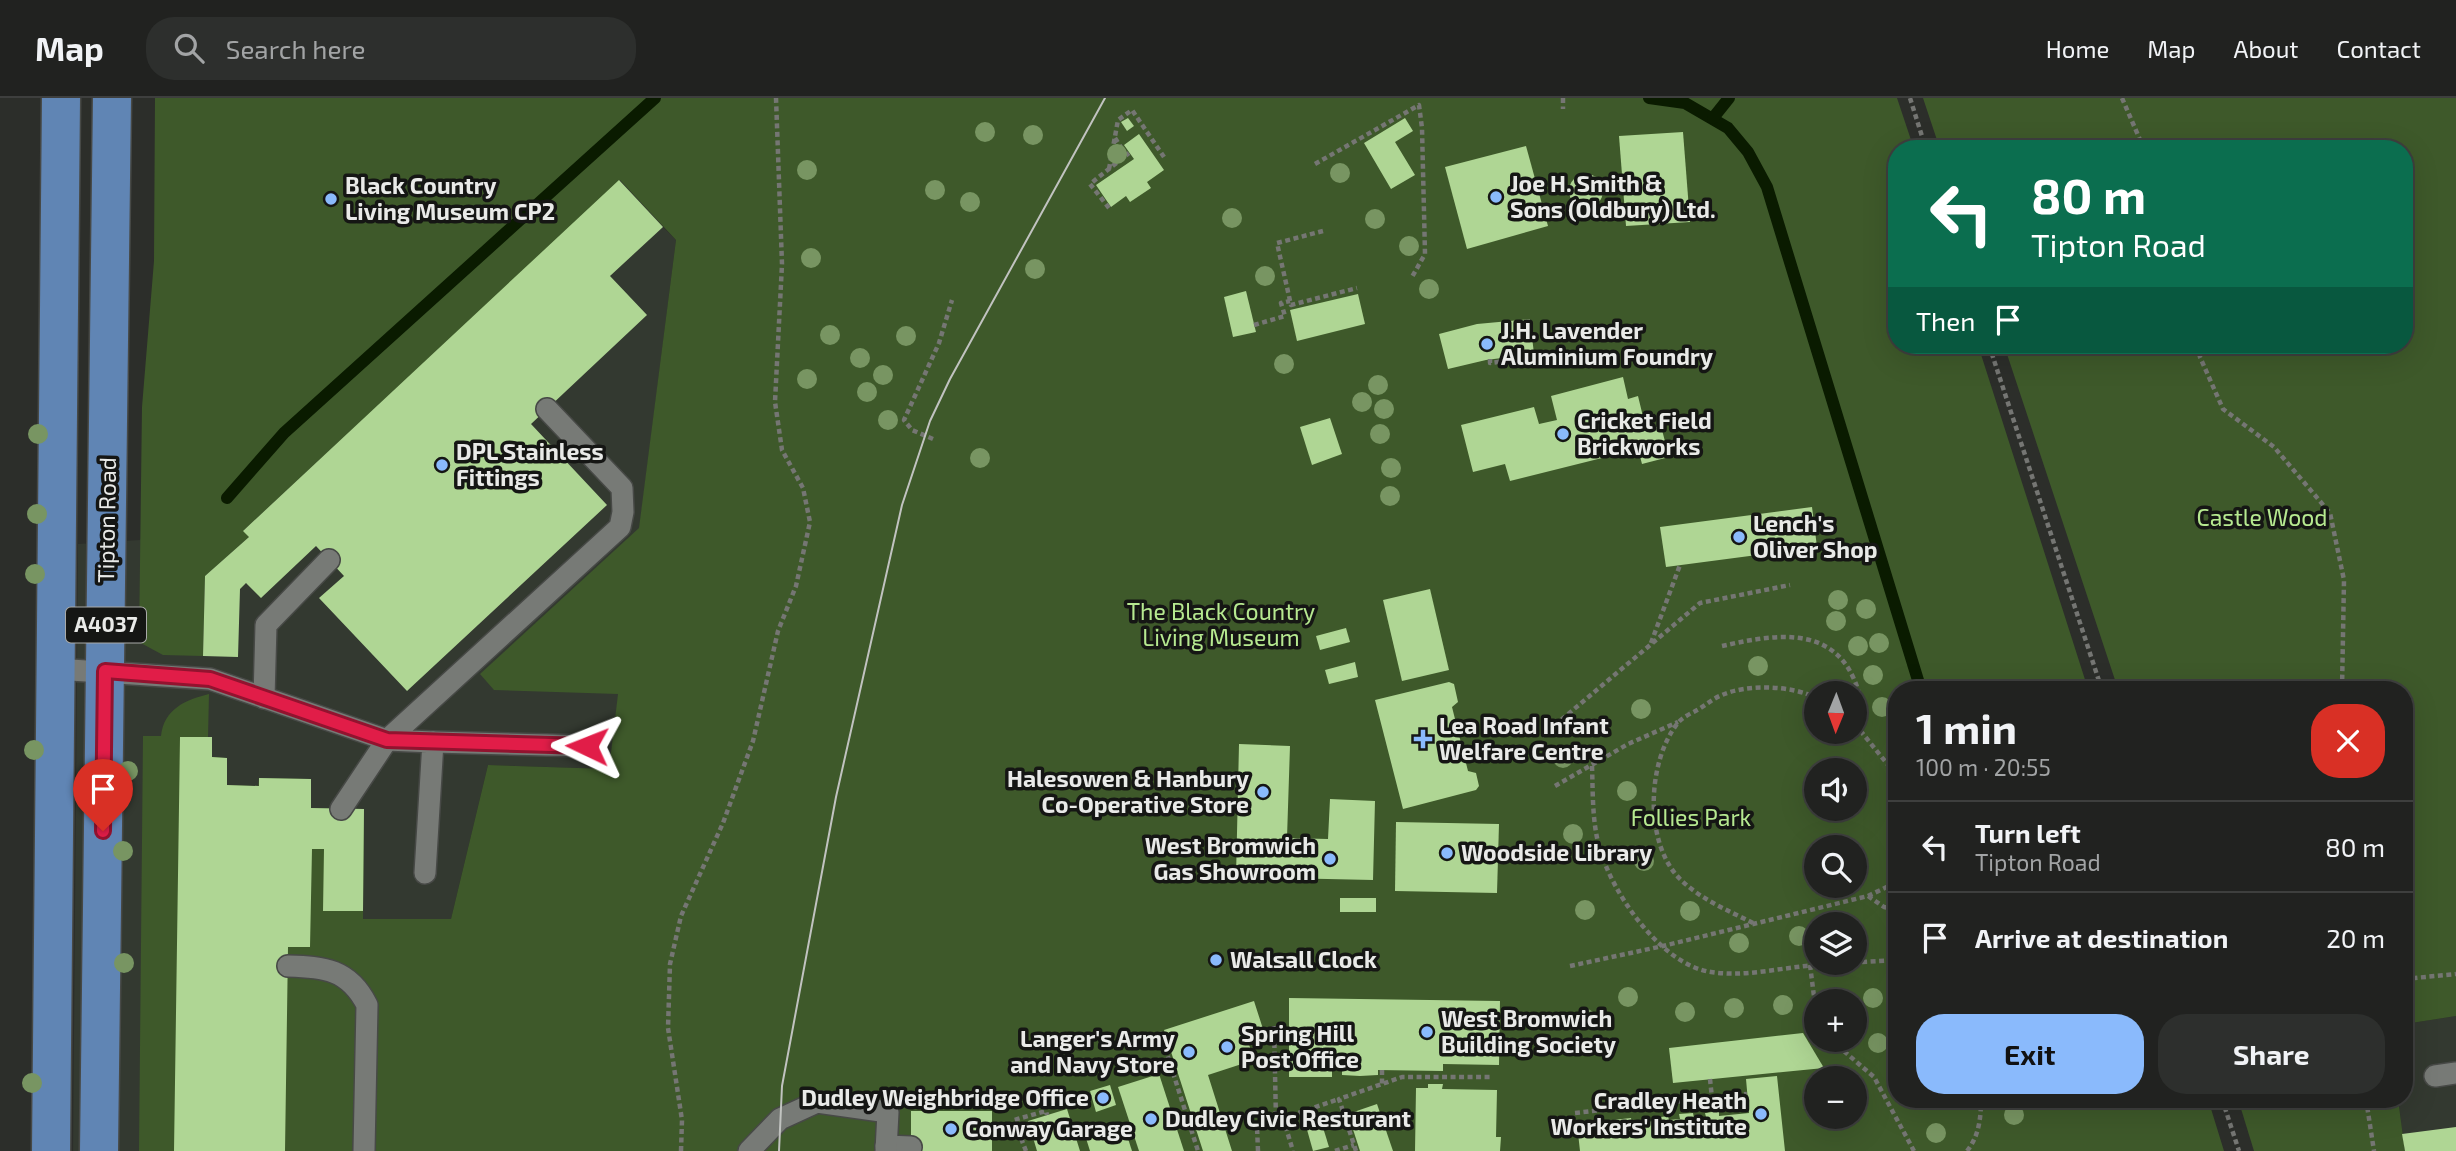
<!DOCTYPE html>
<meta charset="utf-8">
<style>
:root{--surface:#212220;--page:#2d2f2d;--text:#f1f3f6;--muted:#a2a4a5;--line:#3e3f3e;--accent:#8abafc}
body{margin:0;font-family:"Exo 2",sans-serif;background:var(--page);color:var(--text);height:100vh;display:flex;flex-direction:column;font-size:26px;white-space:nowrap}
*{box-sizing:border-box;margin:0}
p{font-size:23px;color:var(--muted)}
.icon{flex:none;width:38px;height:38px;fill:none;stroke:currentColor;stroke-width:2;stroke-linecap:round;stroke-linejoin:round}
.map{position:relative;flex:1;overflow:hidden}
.details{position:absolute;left:1888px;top:583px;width:525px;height:427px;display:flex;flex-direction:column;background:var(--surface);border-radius:28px;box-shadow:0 7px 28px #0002,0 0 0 2px var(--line)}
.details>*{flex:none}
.banner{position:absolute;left:1888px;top:42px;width:525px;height:214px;border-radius:28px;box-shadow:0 7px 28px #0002,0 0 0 2px var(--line);background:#0b6e4f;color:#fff;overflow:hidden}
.needle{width:46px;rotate:181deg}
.tools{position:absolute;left:1804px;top:583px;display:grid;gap:14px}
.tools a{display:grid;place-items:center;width:63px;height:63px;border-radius:50%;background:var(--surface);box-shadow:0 7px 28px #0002,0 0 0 2px var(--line);font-size:35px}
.pin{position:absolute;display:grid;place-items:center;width:60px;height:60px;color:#fff;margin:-72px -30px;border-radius:50% 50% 50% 0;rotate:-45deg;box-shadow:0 0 7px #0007}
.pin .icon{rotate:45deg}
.me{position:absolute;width:77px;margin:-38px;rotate:272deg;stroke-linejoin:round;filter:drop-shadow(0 0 5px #0008)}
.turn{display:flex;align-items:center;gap:24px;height:147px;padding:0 28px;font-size:32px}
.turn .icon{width:91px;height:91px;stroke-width:2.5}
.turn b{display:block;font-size:49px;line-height:60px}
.then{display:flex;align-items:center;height:66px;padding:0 28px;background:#0003;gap:14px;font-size:26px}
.round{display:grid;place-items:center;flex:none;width:74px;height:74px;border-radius:28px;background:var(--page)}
.summary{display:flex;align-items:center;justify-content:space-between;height:119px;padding:0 28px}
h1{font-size:42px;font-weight:700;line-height:52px}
.button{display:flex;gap:14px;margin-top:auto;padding:14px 28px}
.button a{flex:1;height:80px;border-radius:28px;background:var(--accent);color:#111;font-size:28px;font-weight:700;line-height:80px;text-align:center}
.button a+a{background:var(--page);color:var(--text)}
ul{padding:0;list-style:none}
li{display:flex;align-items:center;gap:21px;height:91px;padding:0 28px;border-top:2px solid var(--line)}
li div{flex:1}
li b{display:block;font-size:26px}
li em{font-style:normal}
header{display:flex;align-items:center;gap:42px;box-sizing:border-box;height:98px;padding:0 35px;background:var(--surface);border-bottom:2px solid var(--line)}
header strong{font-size:33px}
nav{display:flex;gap:38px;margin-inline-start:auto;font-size:24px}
.search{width:490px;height:63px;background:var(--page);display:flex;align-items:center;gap:18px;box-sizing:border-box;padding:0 24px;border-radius:28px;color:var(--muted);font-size:26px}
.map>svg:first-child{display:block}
.built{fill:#333930}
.green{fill:#3e592a;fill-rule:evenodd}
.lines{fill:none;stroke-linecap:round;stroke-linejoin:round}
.stream{stroke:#0a1b00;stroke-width:12}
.building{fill:#afd694}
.lane-casing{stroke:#474946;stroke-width:24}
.primary-casing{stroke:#474946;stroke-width:41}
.path{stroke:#757673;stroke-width:4.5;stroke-dasharray:5 3.5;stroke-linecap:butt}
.lane{stroke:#777a76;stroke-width:21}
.primary{stroke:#6085b4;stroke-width:38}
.tram{stroke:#c1c3c0;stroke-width:2}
.tree{fill:#789562}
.route-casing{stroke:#92132f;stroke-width:18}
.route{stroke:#e11d48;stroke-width:12}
.poi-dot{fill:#8abafc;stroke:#151614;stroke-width:2.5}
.labels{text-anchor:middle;stroke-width:7;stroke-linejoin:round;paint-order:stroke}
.shield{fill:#151614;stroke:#a9aaa8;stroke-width:2}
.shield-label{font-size:21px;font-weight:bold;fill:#e9eae8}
.poi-label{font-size:23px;font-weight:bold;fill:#e9eae8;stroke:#151614;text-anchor:start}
.park-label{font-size:23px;fill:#b6e990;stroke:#151614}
.street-label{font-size:23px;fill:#e9eae8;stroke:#151614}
</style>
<header>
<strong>Map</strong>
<div class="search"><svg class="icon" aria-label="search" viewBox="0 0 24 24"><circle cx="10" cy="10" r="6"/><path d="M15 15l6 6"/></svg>Search here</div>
<nav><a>Home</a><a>Map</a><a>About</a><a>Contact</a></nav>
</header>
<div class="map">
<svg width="2456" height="1053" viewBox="0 0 2456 1053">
<rect width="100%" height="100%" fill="#2c2e2a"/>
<g class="built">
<path d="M637 0 663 129 676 142 609 671 488 667 451 821H363L425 1053H73L78 446 140 442Z"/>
<path d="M2456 918V1053H2405L2398 1001H2404L2405 926Z"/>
</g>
<g class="green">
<path d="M155 0H1897L1914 51H1897V247H1978L2088 591 1897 592V1001H2208L2224 1053H139L143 638H161C164 611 185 602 209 596L208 639 212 659 227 660V687L258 688 259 680 311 681V710L364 711 363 821H451L488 667 609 671 618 596 494 592 480 576 639 430 676 142 620 82 244 432 249 439 205 478 203 558 163 557 139 544 142 309 154 163ZM1816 595H1855V634H1816ZM1816 672H1855V710H1816ZM1816 749H1855V788H1816ZM1816 826H1855V864H1816ZM1816 903H1855V942H1816ZM1816 980H1855V1018H1816Z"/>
<path d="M1923 0H2456V918L2405 926 2404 592 2118 591 2004 247H2404V51H1940Z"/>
<path d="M2238 1001H2398L2405 1053H2254Z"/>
</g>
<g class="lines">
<g class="stream">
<path d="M1649 0 1685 5 1728 30 1748 54 1767 89 1921 592"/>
<path d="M1713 20 1729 0"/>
<path d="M227 400 284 335 655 0"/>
</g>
</g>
<g class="building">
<path d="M1128 20 1134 28 1127 33 1121 24Z"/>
<path d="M1405 20 1413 33 1395 44 1415 77 1391 91 1364 45Z"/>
<path d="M1683 34 1690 124 1626 128 1619 38Z"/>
<path d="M1139 36 1164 72 1147 84 1151 90 1130 104 1126 98 1111 109 1096 87 1134 61 1124 47Z"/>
<path d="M1526 48 1548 128 1467 151 1445 69Z"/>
<circle cx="1586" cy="93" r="17"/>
<path d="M619 82 663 129 610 178 647 217 531 326 607 407 407 593 319 500 344 478 316 448 261 500 246 485 240 491 238 559 203 558 205 478 249 439 243 433Z"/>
<path d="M1246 193 1256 234 1233 239 1224 199Z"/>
<path d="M1358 196 1365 226 1297 243 1290 212Z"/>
<path d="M1530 221 1534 256 1486 262 1448 271 1439 236 1477 226Z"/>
<path d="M1623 279 1628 301 1638 298 1646 331 1661 328 1669 359 1642 366 1638 351 1510 383 1505 366 1473 374 1461 327 1534 309 1539 326 1557 322 1551 298Z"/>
<path d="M1330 320 1342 356 1312 367 1300 329Z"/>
<path d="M1812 409 1817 449 1666 469 1660 429Z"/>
<path d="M1430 491 1449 572 1402 583 1383 502Z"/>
<path d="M1346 530 1350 544 1320 552 1316 538Z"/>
<path d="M1355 564 1358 579 1329 586 1325 572Z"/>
<path d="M1449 584 1454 586 1458 604 1452 609 1468 673 1476 675 1479 688 1476 692 1403 711 1375 602Z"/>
<path d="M180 639H212V659L227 660V687L259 688V680L311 681V710L364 711 363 813H323L324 751H312L310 849H288L285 1053H174Z"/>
<path d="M1239 646 1290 648 1287 740 1328 741 1330 701 1375 703 1373 782 1236 779Z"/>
<path d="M1396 724 1499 726 1497 795 1395 793Z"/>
<rect x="1340" y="800" width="36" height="14"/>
<rect x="1212" y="857" width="9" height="9"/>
<path d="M1289 900 1500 903 1499 967 1443 966V973L1378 972V977L1360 978 1342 977V966H1332V979H1289Z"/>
<path d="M1254 903 1263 931 1246 937 1254 962 1208 977 1232 1053H1203L1164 932Z"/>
<path d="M1803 935 1824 970 1673 985 1669 950Z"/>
<path d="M1159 976 1184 1053H1139L1118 989Z"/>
<path d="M1777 978 1785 1053H1580L1577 1026 1631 1020 1632 1025 1655 1023 1654 1020 1668 1018 1669 1022 1680 1021 1679 1016 1693 1015 1694 1020 1706 1019 1705 1015 1719 1013V1018L1749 1015 1746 981Z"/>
<path d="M1428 986H1443L1442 991 1497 992 1496 1039H1501L1500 1053H1415L1416 990H1428Z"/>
<path d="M1110 987 1116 1007 1096 1014 1090 993Z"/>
<path d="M1377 1006 1393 1053H1360L1348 1016Z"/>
<path d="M1067 1011 1080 1053H1037L1028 1023Z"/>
<rect x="911" y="1013" width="81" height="40"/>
<path d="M1321 1023 1329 1049 1313 1053 1306 1028Z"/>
<path d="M1123 1025 1132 1053H1090L1085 1037Z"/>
<path d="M2456 1029V1053H2405L2402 1036Z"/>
</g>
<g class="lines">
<defs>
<g id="lane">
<path d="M55 571 210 581 387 642 341 711"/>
<path d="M264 600 266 527 329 462"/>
<path d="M433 644 587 648"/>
<path d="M425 775 433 644 387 642 620 429 623 414 622 390 547 311"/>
<path d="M288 868C324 869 349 871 367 907L364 1053"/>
<path d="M2435 978 2456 975"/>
<path d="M886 1048 911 1049"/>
<path d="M749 1053 780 1021 817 1004 888 1014 886 1053"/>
</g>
<g id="primary">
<path d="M51 1053 61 0"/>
<path d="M99 1053 112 0"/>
</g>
</defs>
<use href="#lane" class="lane-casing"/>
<use href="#primary" class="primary-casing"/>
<g class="path">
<path d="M1563 0V11"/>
<path d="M1910 0 1926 51"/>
<path d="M2122 0 2144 51"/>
<path d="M1115 40 1126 57"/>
<path d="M1315 66 1419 7 1422 30 1425 156 1412 179"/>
<path d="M1109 71 1118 22 1132 12 1164 59"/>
<path d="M1109 110 1090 86 1129 55"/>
<path d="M1323 133 1277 145 1291 207 1357 190"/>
<path d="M1254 227 1285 218 1281 205 1290 203"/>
<path d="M1989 247 2102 592"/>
<path d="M2197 247 2200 259 2223 311 2274 349 2330 415 2344 482 2342 592"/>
<path d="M1490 261V265L1505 263"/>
<path d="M933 341 912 332 904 322 939 245 952 202"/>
<path d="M1651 545 1680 467"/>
<path d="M1722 548C1767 538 1828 525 1853 579 1859 592 1862 601 1855 614"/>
<path d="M1855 626 1897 678"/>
<path d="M1542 638 1700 505 1790 487"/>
<path d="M1592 668C1593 695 1592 722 1599 748 1611 794 1661 867 1711 874 1742 879 1775 871 1806 868 1836 865 1867 864 1897 862"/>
<path d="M1555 688 1628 646 1678 624"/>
<path d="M1868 798 1884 809 1895 811"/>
<path d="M1897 809 1895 811 1894 834 1897 850"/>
<path d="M1753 825C1729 813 1700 801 1680 781 1644 745 1647 665 1677 626 1682 619 1692 615 1699 611 1707 606 1714 600 1722 597 1747 586 1792 587 1816 600"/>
<path d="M1810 867 1816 914"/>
<path d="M1570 868 1663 848 1868 798 1897 784"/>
<path d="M2404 881 2456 876"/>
<path d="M1274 928 1276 1022"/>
<path d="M1160 934 1198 1053"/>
<path d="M1831 942 1874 979 1914 1053"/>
<path d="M1382 972V987"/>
<path d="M1710 981 1712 1000"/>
<path d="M2222 1001 2239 1053"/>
<path d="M2366 1001 2374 1053"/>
<path d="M1575 1015 1747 996"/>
<path d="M1283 1020 1293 1053"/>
<path d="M681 1053 682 1022 668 930 670 866 681 818 723 725 753 643 778 533 796 488 810 424 803 390 782 352 775 304 782 166 776 0"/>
<path d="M1026 1053 1014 1022 1046 1013 1047 1017"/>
<path d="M1258 1053 1257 1029 1339 1001"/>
<path d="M1335 1053 1354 1047"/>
<path d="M1356 1053 1339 1001 1402 979H1491"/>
<path d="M1967 1053C1979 1038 1981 1020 1981 1001"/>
</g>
<use href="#lane" class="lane"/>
<use href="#primary" class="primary"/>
<path class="tram" d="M779 1053 782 988 836 699 902 407 930 323 950 281 1105 0"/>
</g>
<g class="tree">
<circle cx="985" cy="34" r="10"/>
<circle cx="1033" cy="37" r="10"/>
<circle cx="1117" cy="56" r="10"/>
<circle cx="807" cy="72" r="10"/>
<circle cx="1340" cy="75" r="10"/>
<circle cx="935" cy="92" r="10"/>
<circle cx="970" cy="104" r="10"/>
<circle cx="1232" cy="120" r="10"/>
<circle cx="1375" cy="121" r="10"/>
<circle cx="1409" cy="148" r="10"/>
<circle cx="811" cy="160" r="10"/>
<circle cx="1035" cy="171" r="10"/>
<circle cx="1265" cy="178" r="10"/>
<circle cx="1429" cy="191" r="10"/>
<circle cx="830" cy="237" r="10"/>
<circle cx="906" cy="238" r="10"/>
<circle cx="860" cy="260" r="10"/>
<circle cx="1284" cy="266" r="10"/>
<circle cx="883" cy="277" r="10"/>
<circle cx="807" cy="281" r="10"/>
<circle cx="1378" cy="287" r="10"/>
<circle cx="867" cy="294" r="10"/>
<circle cx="1362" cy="304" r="10"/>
<circle cx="1384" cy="311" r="10"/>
<circle cx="888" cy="322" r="10"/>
<circle cx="38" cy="336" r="10"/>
<circle cx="1380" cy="336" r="10"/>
<circle cx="980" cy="360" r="10"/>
<circle cx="1391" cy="370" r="10"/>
<circle cx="1390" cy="398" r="10"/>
<circle cx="37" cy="416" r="10"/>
<circle cx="35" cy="476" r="10"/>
<circle cx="1838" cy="502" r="10"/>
<circle cx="1866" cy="511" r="10"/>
<circle cx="1836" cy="523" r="10"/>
<circle cx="1879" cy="545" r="10"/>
<circle cx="1858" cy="548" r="10"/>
<circle cx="1758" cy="568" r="10"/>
<circle cx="1873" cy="577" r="10"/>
<circle cx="1882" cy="609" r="10"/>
<circle cx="1641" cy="611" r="10"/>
<circle cx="34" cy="652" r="10"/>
<circle cx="1563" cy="660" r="10"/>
<circle cx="128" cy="673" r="10"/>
<circle cx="1627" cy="693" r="10"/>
<circle cx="1573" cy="736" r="10"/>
<circle cx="123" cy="753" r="10"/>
<circle cx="1644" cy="763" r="10"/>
<circle cx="1585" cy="812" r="10"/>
<circle cx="1690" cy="813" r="10"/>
<circle cx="1799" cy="838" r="10"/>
<circle cx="1739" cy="845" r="10"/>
<circle cx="124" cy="865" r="10"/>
<circle cx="1628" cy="899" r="10"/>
<circle cx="1873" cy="900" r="10"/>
<circle cx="1783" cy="907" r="10"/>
<circle cx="1734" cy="910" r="10"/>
<circle cx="1685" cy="914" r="10"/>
<circle cx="1586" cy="921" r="10"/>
<circle cx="1878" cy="945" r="10"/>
<circle cx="32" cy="985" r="10"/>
<circle cx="2014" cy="1017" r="10"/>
<circle cx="1936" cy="1035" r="10"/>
</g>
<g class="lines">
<defs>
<path id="route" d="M103 733 105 573 210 581 387 642 587 648"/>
</defs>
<use href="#route" class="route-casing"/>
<use href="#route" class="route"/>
</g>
<g class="poi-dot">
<circle cx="1496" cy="99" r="7"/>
<circle cx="331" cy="101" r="7"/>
<circle cx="1487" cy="246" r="7"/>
<circle cx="1563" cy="336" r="7"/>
<circle cx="442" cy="367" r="7"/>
<circle cx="1739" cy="439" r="7"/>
<path d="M1419.5 630.5h7v7h7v7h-7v7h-7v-7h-7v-7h7z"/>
<circle cx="1263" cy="694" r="7"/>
<circle cx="1447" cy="755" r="7"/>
<circle cx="1330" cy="761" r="7"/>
<circle cx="1216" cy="862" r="7"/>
<circle cx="1427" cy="934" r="7"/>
<circle cx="1227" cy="949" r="7"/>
<circle cx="1189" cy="954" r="7"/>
<circle cx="1103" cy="1000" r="7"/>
<circle cx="1761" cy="1016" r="7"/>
<circle cx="1151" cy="1021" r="7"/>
<circle cx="951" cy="1031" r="7"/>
</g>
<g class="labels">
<rect class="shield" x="66" y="509.5" width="80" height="35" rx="5"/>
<g class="shield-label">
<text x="106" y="534">A4037</text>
</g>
<g class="poi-label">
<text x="1510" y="94">Joe H. Smith &amp;<tspan x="1510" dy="26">Sons (Oldbury) Ltd.</tspan></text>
<text x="345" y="96">Black Country<tspan x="345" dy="26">Living Museum CP2</tspan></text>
<text x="1501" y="241">J.H. Lavender<tspan x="1501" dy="26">Aluminium Foundry</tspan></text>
<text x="1577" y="331">Cricket Field<tspan x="1577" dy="26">Brickworks</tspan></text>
<text x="456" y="362">DPL Stainless<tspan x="456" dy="26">Fittings</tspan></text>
<text x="1753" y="434">Lench's<tspan x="1753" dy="26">Oliver Shop</tspan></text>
<text x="1439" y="636">Lea Road Infant<tspan x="1439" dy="26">Welfare Centre</tspan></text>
<text x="1249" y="689" text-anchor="end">Halesowen &amp; Hanbury<tspan x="1249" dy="26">Co-Operative Store</tspan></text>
<text x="1316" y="756" text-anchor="end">West Bromwich<tspan x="1316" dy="26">Gas Showroom</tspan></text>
<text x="1461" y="763">Woodside Library</text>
<text x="1230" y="870">Walsall Clock</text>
<text x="1441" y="929">West Bromwich<tspan x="1441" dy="26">Building Society</tspan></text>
<text x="1241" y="944">Spring Hill<tspan x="1241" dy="26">Post Office</tspan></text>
<text x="1175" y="949" text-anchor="end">Langer's Army<tspan x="1175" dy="26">and Navy Store</tspan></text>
<text x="1089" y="1008" text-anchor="end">Dudley Weighbridge Office</text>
<text x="1747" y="1011" text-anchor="end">Cradley Heath<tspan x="1747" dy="26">Workers' Institute</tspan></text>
<text x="1165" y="1029">Dudley Civic Resturant</text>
<text x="965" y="1039">Conway Garage</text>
</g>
<g class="park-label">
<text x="2262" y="428">Castle Wood</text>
<text x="1221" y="522">The Black Country<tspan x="1221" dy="26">Living Museum</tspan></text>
<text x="1691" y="728">Follies Park</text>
</g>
<g class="street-label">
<text transform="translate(107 422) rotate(-89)" y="8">Tipton Road</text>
</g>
</g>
</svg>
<div class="tools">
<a><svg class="needle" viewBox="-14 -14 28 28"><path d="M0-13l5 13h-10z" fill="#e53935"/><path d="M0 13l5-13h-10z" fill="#a2a4a5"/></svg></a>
<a><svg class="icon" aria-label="sound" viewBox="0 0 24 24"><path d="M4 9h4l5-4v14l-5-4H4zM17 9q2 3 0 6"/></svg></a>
<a><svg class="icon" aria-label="search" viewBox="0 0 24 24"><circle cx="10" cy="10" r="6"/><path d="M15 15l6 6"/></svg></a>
<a><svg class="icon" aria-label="layers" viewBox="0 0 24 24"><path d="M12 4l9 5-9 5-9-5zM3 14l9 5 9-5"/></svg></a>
<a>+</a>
<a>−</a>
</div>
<div class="pin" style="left:103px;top:733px;background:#d93025"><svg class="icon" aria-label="arrive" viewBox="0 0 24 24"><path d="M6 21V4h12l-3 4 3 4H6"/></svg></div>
<svg class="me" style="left:587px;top:648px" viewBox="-20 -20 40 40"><path d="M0-17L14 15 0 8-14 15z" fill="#e11d48" stroke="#fff" stroke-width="4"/></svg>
<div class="banner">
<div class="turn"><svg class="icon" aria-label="left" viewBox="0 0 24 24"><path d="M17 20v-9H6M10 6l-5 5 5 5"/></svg><div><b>80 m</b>Tipton Road</div></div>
<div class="then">Then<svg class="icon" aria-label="arrive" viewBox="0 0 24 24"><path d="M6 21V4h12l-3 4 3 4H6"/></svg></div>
</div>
<section class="details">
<div class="summary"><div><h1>1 min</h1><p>100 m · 20:55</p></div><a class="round" style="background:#d93025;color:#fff"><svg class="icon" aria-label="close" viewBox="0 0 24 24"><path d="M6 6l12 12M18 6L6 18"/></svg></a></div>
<ul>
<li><svg class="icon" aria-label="left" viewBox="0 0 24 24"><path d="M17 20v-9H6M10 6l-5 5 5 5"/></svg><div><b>Turn left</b><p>Tipton Road</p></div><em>80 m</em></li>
<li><svg class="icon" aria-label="arrive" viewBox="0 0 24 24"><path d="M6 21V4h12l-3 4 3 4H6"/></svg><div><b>Arrive at destination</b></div><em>20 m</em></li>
</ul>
<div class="button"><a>Exit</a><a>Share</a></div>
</section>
</div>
